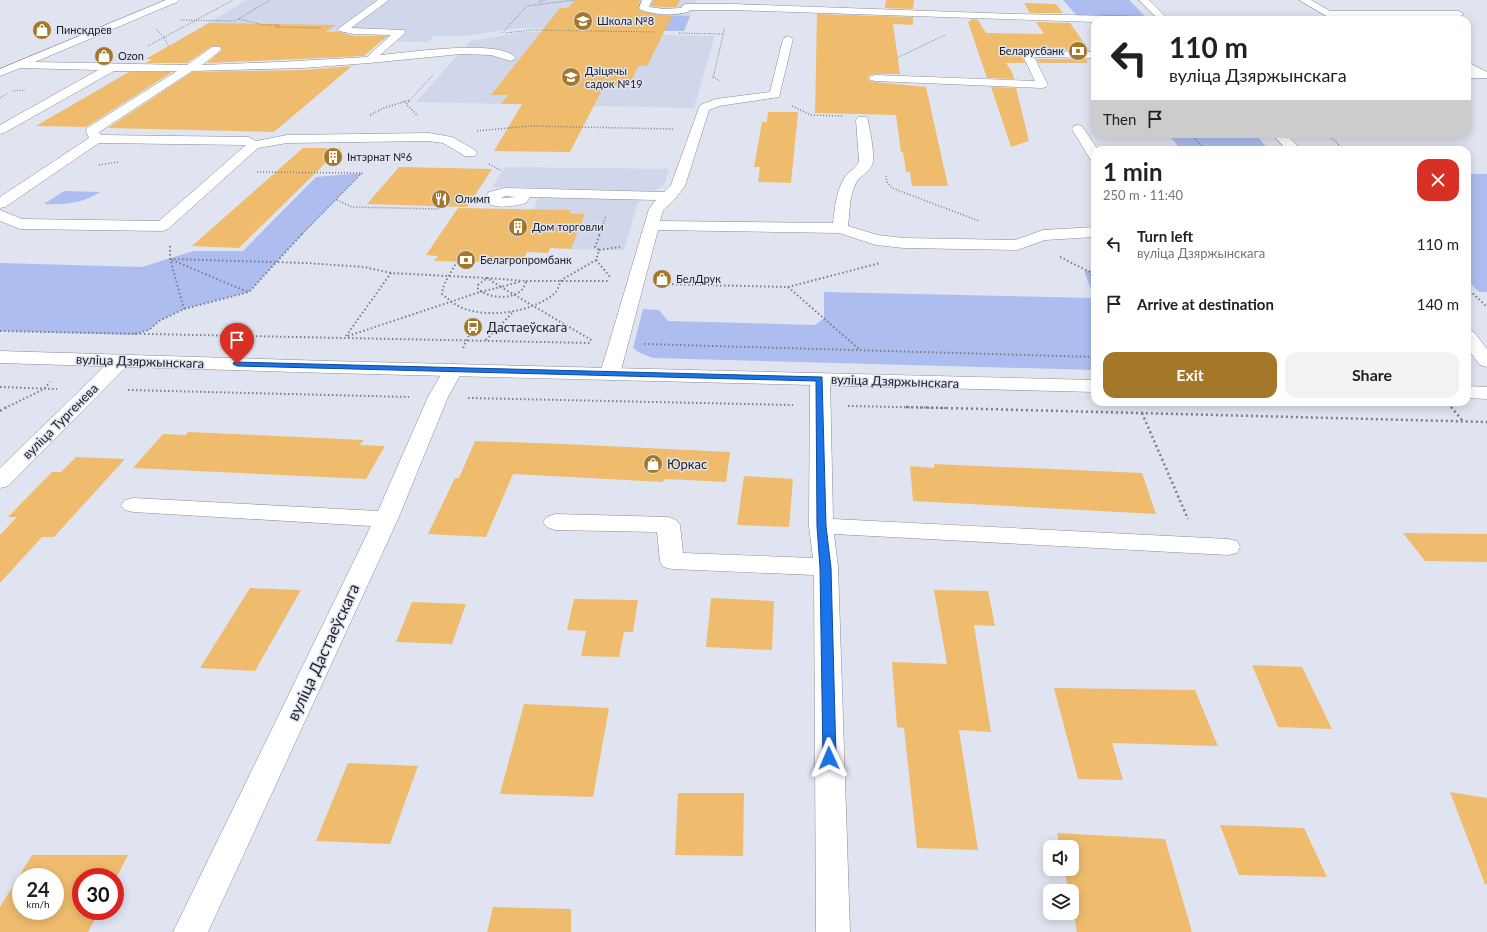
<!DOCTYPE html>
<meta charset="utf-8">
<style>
:root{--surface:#fff;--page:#f2f2f2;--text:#202124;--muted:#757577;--accent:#a47729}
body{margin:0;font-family:Lato,sans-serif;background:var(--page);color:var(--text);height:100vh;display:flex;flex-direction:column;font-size:15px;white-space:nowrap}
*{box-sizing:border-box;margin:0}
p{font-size:13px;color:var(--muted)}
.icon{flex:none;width:22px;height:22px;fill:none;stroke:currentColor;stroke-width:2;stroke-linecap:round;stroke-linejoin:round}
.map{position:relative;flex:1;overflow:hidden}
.drawer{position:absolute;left:1091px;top:146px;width:380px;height:260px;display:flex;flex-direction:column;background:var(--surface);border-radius:12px;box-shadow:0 2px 10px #0003}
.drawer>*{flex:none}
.guide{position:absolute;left:1091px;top:16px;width:380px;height:122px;border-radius:12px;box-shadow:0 2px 10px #0003;background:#fff;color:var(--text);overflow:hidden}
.tools{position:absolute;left:1043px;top:840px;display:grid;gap:8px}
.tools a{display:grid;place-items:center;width:36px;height:36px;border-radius:8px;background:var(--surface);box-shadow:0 2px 10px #0003;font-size:20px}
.speed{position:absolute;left:12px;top:868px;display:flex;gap:8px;font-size:20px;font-weight:700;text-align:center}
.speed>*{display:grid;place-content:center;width:52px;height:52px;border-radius:50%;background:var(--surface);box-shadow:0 2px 10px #0003;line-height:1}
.speed small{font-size:10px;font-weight:400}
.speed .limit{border:6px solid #d22;background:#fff;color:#111}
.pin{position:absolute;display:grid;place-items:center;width:34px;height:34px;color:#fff;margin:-41px -17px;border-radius:50% 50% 50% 0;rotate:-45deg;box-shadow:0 0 4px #0007}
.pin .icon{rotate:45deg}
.me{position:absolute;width:44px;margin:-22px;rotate:359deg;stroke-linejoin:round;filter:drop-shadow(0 0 3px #0008)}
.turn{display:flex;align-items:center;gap:14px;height:84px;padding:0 12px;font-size:18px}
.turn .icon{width:52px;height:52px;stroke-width:2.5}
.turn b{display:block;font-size:28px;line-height:34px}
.then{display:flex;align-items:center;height:38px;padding:0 12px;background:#0003;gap:8px;font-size:15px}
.round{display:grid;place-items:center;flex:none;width:42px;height:42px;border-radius:12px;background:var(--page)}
.summary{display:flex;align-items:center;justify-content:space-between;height:68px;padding:0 12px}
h1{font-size:24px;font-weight:700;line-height:30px}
.action{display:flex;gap:8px;margin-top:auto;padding:8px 12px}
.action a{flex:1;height:46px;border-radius:12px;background:var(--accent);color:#fff;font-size:16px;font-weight:700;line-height:46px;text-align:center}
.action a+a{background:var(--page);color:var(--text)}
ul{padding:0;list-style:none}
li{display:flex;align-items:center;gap:12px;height:60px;padding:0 12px}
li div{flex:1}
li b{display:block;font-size:15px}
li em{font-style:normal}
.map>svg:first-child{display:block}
.built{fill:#d0d7eb}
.green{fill:#adbdf0}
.building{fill:#efbc6d;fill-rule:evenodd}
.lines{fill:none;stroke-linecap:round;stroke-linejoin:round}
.minor-casing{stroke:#888c98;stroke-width:1}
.major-casing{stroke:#888c98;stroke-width:1}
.path-far3{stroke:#7b7e87;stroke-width:1;stroke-dasharray:1 1.5;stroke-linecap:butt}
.path-far2{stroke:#7b7e87;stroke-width:1.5;stroke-dasharray:1 2;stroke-linecap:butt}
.path-far1{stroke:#7b7e87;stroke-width:2;stroke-dasharray:1.5 2.5;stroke-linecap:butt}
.path{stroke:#7b7e87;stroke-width:2.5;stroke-dasharray:2 3;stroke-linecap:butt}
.minor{fill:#fff;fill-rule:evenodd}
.major{fill:#fff;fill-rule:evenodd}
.route{fill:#1a73e8;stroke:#114b97}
.labels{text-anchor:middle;stroke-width:3;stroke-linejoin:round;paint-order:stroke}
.far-poi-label{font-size:11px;fill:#202227;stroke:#e0e4f1;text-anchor:start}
.poi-label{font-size:13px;fill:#202227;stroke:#e0e4f1;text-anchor:start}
.street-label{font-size:13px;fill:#202227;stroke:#e0e4f1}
.near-street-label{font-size:16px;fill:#202227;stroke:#e0e4f1}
</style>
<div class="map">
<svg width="1487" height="932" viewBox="0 0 1487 932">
<rect width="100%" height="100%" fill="#e0e4f1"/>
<g class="built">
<path d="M247 0H696L684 31 518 28 463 36H434L428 42 367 41 376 33 348 32 343 36 193 32Z"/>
<path d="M524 32 715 36 694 108 416 102 470 41Z"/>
<path d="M505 167 669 169 664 185 638 202 624 250 571 249 585 214 569 213 570 210H533L543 188 492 187Z"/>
</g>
<g class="green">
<path d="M1063 0H1129L1144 15 1142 17 1077 16Z"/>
<path d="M649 15 690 16 684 31 635 30Z"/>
<path d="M1168 134H1255L1269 150H1181Z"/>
<path d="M362 173 296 241 249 292 184 309 159 321 149 330 132 335 0 331V263L142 267 193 251H243L316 177Z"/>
<path d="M1467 174H1487V292H1479L1467 280Z"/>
<path d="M64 191 100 192C84 203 64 205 44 204Z"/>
<path d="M1084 270 1095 271V370L653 358 640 353 633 348 643 309 659 310 668 321 815 325 824 318V292L1094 298Z"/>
</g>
<g class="building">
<path d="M575 0H640L638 7 641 11 658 15 672 16 647 66H638L632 80H621L618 86H604L570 152 494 151 522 104H501L508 95H491L560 8H568Z"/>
<path d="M653 0H680L676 7H664L651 6Z"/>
<path d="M886 0H914L913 9 885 8Z"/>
<path d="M1024 3 1056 4 1063 13H1030Z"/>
<path d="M817 14 913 17V25L893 24 900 74H875L870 75 868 78 870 81 875 82 926 87 948 186H912L910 172H906L903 152H901L896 115 815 113Z"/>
<path d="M973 19 978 20 986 33 1044 34 1036 22 1070 23 1089 50H1026L1021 54 1025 63H1006L1012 72 1014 79 987 78 968 22Z"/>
<path d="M209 23 336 25 325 32H339L354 36H387L364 56 207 63 222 50 220 46H212L187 63H146L152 59H146Z"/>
<path d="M1036 59H1086L1088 63H1039Z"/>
<path d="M352 66 274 132 108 128 192 72 304 70Z"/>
<path d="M129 72H172L86 127 36 126Z"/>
<path d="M991 87 1016 88 1029 141 1011 147Z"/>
<path d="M768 112H798L791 183 758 182 760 167H754L762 122H767Z"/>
<path d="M303 148H341L239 248 192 246Z"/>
<path d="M399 167 492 169 467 207 367 204Z"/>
<path d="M458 208 571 210 569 213 585 214 571 249 550 248 548 253 527 252 522 263 434 261 438 256 426 255Z"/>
<path d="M188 432 364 440 360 445 385 446 366 479 133 468 163 434 186 435Z"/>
<path d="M475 441 564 444 730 452 726 482 664 479 663 482 513 474 486 537 428 534 455 478H459Z"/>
<path d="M76 457 125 459 54 537H42L0 583V535L17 517H8L52 472H61Z"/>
<path d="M934 464 1142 473 1156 514 913 501 910 466 934 468Z"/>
<path d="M744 476 793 479 789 527 737 525Z"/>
<path d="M1403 533 1487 534V562L1425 561Z"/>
<path d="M250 588 301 590 255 671 200 668Z"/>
<path d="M934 590 988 591 995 626 974 625 991 732 959 730 978 850 917 848 904 728 897 727 892 662 947 664Z"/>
<path d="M711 598 774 601 772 650 706 647Z"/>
<path d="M574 599 638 600 633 632H624L619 657 581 656 586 631 567 630Z"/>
<path d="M412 602 466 604 452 644 396 642Z"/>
<path d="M1252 665 1302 667 1332 729 1278 727Z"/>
<path d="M1054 688 1195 690 1218 746 1112 743 1123 780 1078 779Z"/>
<path d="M524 704 609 708 593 797 500 794Z"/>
<path d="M348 763 418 766 390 844 316 841Z"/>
<path d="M1450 792 1487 798V884H1485Z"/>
<path d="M678 793H744L743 856 675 855Z"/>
<path d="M1220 825 1304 828 1327 877 1239 875Z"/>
<path d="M1057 833 1165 839 1192 932H1077L1072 907V891H1069L1064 869H1072V847H1060Z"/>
<path d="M32 855H128L115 880V877H81V911H99L88 932H0V907ZM21 877H55V911H21Z"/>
<path d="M493 907 571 909V932H487Z"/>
</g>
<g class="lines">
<defs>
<g id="minor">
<path d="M166 0H179L177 2 35 62 187 65 212 47H220L221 49 220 51 202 65 278 62 367 57 391 35 354 34 339 31 338 29 378 0H389L351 28 404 30 405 32 404 34 380 55C406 53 501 38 516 58L511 61 491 55 461 54 369 63 304 68 192 71 99 132 101 135 248 137 256 141 287 135 429 133 452 137 475 150 477 153 475 156H465L443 143 429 141 287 143 258 148 168 229 163 231 20 229 0 221V210L22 219 159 221 246 145 99 143 5 207 0 208V197L89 138 86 131 87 128 177 71H114L4 133 0 134V125L98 70 20 68 0 76V69Z"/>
<path d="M642 0H652L649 7 664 9 681 8 683 5 686 4H732L1014 14 1164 17 1169 20H1095V22L732 10H690L688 12C672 16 657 15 641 10L639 8Z"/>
<path d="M1299 0H1311L1330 11H1459L1464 14 1459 17H1328Z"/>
<path d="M788 36 793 39 779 97 719 106 709 110 685 186 674 200 663 210 660 221 833 223C835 208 836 191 845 177 849 171 857 168 859 161L856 120 858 117H866L868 120C870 133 874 148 873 161 872 172 859 175 855 185 849 198 850 212 848 226L878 235 904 238 1015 240 1043 230 1095 227V237L1045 240 1017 250 904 248 876 245 839 233 658 230 620 374 617 378 610 380 603 378 600 374 649 209 656 200 530 197 526 203C514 206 492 211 484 199L489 192 504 188 664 192 671 185 700 105 716 99 770 92 783 39ZM505 196 516 197 501 198Z"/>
<path d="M1027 51 1095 52V58L1034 57 1048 85 1046 87 1042 88 875 81 871 80 869 78 871 76 875 75 1035 81 1022 54Z"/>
<path d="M1467 62 1487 72V78H1467V72H1471L1467 69Z"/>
<path d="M1078 125 1082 126 1098 150H1095V160L1090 159 1072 129 1074 126Z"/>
<path d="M121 355 128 357 131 361 128 365 8 486 0 488V468L114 357Z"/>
<path d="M453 364 460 366 463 370 448 397 398 519 208 932H173L371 526 133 512 125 510 121 505 125 500 133 498 378 511 428 397 446 366Z"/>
<path d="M820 373 827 375 830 379 833 519 1228 539 1237 541 1240 547 1237 553 1228 555 834 534 838 567 850 932H816L814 575 672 569 663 567 660 561 657 532 555 530 547 527 543 522 547 517 555 514 668 517 676 520 680 525 683 553 813 558 809 526 810 379 813 375Z"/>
</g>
<g id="major">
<path d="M1139 0H1149L1169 20H1159Z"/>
<path d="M1272 134H1285L1302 150H1287Z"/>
<path d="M1467 330 1474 332 1487 349V367L1480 365 1467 348Z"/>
<path d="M0 351 329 361 1095 380V392L329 373 0 363Z"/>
<path d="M1467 386 1487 387V399L1467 398Z"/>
</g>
</defs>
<use href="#minor" class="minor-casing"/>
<use href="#major" class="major-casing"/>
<g class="path-far3">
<path d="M539 2 545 0"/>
<path d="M1186 18H1199"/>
<path d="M239 19 264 25H279L276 27 322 28"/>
<path d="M181 20 235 21 270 0"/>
<path d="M156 29 164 37 169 47"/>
<path d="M502 33 527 6 575 0"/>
<path d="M506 33 531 30 655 32"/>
<path d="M679 33 723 34"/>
<path d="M148 46 233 0"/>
<path d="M897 58 945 35"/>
<path d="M713 77 720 81"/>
<path d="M713 78 725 27"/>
<path d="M12 91 25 90"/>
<path d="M0 98 8 93"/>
<path d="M403 102 409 100"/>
<path d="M408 102 433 75"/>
</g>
<g class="path-far2">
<path d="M409 101 406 104 418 116"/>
<path d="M792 106 811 115 842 116"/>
<path d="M370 115 384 108 406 101"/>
<path d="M477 131 529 126 673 129"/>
<path d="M1191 134 1205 150"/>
<path d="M1327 134 1345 150"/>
<path d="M489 164 502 171"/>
<path d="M99 165 118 162"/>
<path d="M257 172 362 173 301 235"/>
<path d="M886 176 887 182 892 188 979 221"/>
<path d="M337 200 352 207 439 209"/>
<path d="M599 235 606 216"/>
</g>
<g class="path-far1">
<path d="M170 246V259L184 309"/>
<path d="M599 250 620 247"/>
<path d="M1060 257 1090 272 1095 285"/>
<path d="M170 259 306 263 364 267 391 273"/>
<path d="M172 260 248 292"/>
<path d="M596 260 611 278"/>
<path d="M457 261C452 272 443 282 442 294 449 300 456 306 465 309 492 318 531 312 554 294 559 290 558 283 563 279L596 260 599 250 595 247 600 234"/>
<path d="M487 278 526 281C523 301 490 300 478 289V285Z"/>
<path d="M526 281H609"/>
<path d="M660 284 788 287 880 263"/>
<path d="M788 287 860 350"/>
<path d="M1467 288 1487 307"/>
<path d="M0 331 591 343"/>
<path d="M135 334 149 330 159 321 184 309 249 292 302 234"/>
<path d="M346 336 391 273 487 278 501 287 522 281"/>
<path d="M348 336 480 292 501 287 593 341"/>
<path d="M486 340 514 311"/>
<path d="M644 344 1095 357"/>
<path d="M463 348 473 327"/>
<path d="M0 387 57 389"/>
<path d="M128 390 409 397"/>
<path d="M468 398 793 405"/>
<path d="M1446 402 1452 408"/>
<path d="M848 406 946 408"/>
<path d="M5 408 44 389 50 382"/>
</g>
<g class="path">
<path d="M906 407 1487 422"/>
<path d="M1451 407 1462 420"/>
<path d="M0 411 7 407"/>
<path d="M1142 413 1188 519"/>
</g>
<use href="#minor" class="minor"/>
<use href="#major" class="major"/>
</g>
<path class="route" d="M234 362 822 377 826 526 831 568 836 758 834 761 829 763 825 761 823 758 820 568 817 526 816 381 237 366 233 364Z"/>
<defs>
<symbol id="school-disc" viewBox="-11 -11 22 22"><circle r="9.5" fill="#a47729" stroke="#e0e4f1"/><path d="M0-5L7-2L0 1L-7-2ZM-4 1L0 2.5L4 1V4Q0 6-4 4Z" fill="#fff"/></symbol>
<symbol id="shop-disc" viewBox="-11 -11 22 22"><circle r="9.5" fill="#a47729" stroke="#e0e4f1"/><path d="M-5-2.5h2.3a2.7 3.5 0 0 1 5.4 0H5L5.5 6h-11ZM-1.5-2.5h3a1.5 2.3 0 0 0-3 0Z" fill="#fff"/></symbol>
<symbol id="bank-disc" viewBox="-11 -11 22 22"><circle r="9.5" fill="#a47729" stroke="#e0e4f1"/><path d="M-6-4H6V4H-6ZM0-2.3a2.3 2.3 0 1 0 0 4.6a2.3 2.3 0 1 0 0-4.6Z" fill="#fff"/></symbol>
<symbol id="building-disc" viewBox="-11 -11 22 22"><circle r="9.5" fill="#a47729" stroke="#e0e4f1"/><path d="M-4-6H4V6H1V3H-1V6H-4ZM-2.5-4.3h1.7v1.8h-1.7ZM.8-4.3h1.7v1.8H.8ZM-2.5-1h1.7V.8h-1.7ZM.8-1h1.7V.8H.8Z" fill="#fff"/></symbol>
<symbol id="restaurant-disc" viewBox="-11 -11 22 22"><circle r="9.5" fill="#a47729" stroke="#e0e4f1"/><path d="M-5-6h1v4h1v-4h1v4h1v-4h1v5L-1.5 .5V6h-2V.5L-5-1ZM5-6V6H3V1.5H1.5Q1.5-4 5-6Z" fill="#fff"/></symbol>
<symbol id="bus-disc" viewBox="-11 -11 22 22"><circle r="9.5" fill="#a47729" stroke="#e0e4f1"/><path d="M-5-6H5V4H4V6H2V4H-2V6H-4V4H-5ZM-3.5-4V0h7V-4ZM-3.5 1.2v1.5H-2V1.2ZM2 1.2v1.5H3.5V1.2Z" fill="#fff"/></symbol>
</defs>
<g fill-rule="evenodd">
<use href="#school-disc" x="572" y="10" width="22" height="22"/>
<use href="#shop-disc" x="31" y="19" width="22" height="22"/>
<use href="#bank-disc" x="1067" y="40" width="22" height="22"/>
<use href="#shop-disc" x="93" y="45" width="22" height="22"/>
<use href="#school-disc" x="560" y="66" width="22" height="22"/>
<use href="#building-disc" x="322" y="146" width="22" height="22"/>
<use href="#restaurant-disc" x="430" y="188" width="22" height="22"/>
<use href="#building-disc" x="507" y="216" width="22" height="22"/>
<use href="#bank-disc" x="455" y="249" width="22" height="22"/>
<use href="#shop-disc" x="651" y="268" width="22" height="22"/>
<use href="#bus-disc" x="462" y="316" width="22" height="22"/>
<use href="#shop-disc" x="642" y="453" width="22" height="22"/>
</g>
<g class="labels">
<g class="far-poi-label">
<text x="597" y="25">Школа №8</text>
<text x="56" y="34">Пинскдрев</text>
<text x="1064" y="55" text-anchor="end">Беларусбанк</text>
<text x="118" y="60">Ozon</text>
<text x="585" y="75">Дзіцячы<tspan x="585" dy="13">садок №19</tspan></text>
<text x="347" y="161">Інтэрнат №6</text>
<text x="455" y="203">Олимп</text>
<text x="532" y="231">Дом торговли</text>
<text x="480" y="264">Белагропромбанк</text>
<text x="676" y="283">БелДрук</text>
</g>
<g class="poi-label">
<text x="487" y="332">Дастаеўскага</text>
<text x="667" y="469">Юркас</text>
</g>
<g class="street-label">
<text transform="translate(140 361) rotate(2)" y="5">вуліца Дзяржынскага</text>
<text transform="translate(895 381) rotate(2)" y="5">вуліца Дзяржынскага</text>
<text transform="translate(60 421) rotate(-45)" y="5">вуліца Тургенева</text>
</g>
<g class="near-street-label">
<text transform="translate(323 652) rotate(-65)" y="6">вуліца Дастаеўскага</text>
</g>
</g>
</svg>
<div class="tools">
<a><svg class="icon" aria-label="sound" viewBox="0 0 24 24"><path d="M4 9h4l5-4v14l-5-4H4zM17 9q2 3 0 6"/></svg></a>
<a><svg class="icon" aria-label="layers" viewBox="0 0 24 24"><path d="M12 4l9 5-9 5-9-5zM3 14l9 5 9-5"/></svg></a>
</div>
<div class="speed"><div>24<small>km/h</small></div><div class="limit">30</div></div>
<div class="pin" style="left:237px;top:364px;background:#d93025"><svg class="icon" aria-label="arrive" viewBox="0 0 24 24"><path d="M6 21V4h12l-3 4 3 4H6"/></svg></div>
<svg class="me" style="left:829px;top:758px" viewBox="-20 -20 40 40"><path d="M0-17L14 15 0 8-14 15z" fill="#1a73e8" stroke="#fff" stroke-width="4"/></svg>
<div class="guide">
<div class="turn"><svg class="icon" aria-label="left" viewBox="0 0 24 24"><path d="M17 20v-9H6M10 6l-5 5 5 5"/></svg><div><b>110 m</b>вуліца Дзяржынскага</div></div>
<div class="then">Then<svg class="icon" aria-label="arrive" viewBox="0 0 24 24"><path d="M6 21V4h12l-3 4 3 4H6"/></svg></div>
</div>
<section class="drawer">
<div class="summary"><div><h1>1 min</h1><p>250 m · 11:40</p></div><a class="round" style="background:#d93025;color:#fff"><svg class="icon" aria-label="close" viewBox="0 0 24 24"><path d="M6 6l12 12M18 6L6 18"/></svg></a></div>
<ul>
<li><svg class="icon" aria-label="left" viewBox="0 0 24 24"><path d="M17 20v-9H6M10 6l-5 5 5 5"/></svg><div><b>Turn left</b><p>вуліца Дзяржынскага</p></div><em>110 m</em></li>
<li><svg class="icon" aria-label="arrive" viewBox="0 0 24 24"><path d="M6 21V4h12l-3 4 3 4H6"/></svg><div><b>Arrive at destination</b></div><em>140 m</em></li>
</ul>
<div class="action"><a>Exit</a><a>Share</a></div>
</section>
</div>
